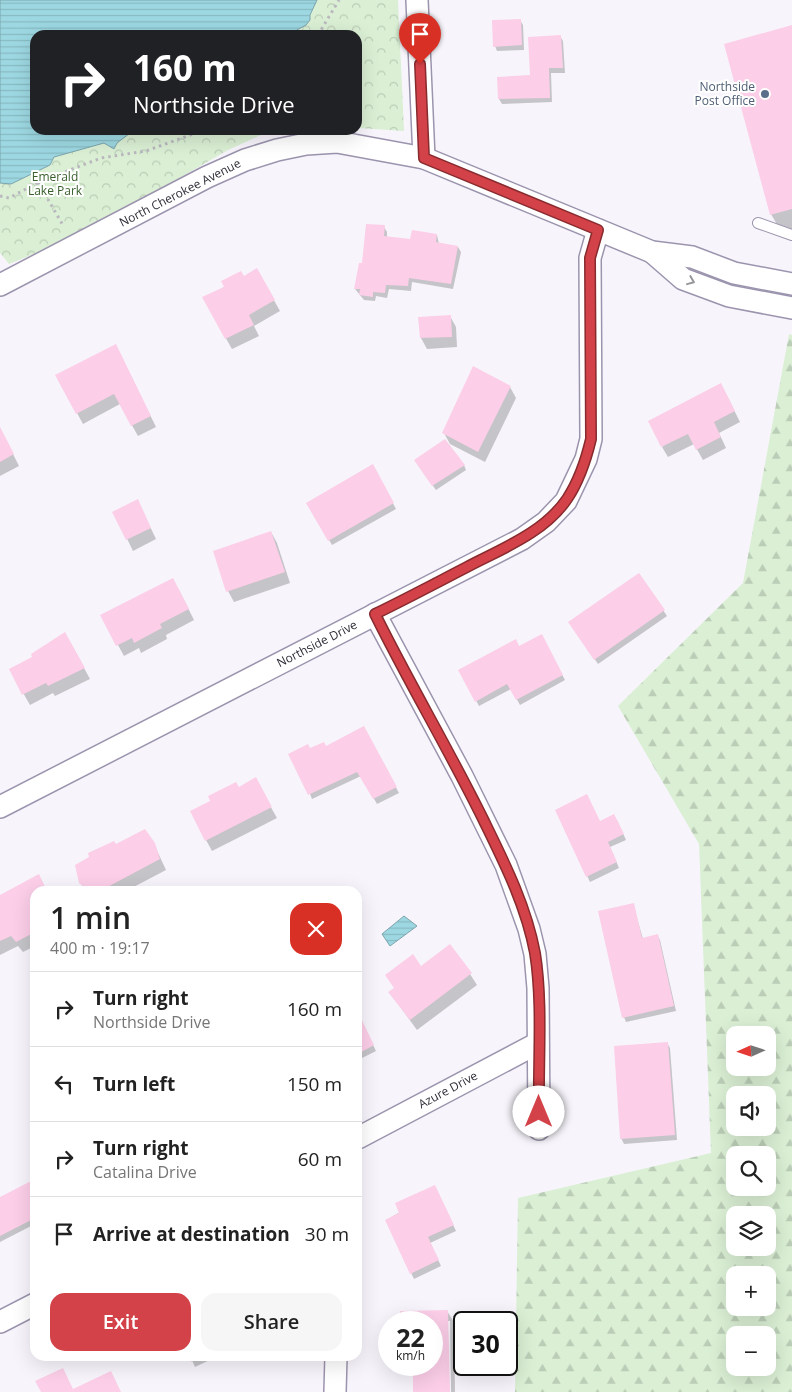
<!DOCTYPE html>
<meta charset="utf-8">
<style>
:root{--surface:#fff;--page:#f6f6f6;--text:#222;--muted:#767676;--line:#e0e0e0;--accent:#d24248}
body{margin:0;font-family:"Open Sans",sans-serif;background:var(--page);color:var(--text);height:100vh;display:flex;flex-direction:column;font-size:19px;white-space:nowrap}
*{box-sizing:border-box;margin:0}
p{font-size:16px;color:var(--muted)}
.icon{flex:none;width:28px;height:28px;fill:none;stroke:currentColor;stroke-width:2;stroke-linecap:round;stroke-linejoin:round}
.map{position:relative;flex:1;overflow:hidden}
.details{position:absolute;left:30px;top:886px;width:332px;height:475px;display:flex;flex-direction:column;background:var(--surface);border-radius:15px;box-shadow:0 5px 20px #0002}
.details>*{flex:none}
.banner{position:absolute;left:30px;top:30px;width:332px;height:105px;border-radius:15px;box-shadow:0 5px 20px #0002;background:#202124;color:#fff;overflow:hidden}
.needle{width:32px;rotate:267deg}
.fabs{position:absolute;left:726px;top:1026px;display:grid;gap:10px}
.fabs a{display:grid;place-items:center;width:50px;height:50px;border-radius:10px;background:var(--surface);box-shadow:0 5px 20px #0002;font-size:25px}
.speed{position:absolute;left:378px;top:1311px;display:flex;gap:10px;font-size:25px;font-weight:700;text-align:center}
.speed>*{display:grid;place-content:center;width:65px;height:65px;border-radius:50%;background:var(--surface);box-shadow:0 5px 20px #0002;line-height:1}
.speed small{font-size:12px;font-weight:400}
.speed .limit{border:2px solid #111;border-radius:8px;background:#fff;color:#111}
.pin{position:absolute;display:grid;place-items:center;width:42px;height:42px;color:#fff;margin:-51px -21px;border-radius:50% 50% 50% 0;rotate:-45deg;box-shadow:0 0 5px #0007}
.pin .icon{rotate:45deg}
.me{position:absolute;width:55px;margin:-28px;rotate:0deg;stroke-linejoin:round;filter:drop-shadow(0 0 4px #0008)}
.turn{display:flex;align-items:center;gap:18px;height:105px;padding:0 20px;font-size:22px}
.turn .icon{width:65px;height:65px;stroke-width:2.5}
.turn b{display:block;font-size:35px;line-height:42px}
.round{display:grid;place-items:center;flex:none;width:52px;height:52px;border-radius:15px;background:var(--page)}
.overview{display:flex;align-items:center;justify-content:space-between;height:85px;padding:0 20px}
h1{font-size:30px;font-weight:600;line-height:38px}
.cta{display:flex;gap:10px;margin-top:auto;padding:10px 20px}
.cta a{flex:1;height:58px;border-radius:15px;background:var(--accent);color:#fff;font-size:20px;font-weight:600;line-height:58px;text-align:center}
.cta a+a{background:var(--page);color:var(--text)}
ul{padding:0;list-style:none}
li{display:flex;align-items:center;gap:15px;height:75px;padding:0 20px;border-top:1px solid var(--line)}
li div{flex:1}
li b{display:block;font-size:19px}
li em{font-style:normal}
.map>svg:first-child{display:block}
.forest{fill:url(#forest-firs);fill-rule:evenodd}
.park{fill:url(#park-crowns)}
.water{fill:url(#water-rules);stroke:#7ca4ae}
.shadow{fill:#0003}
.building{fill:#fccee8}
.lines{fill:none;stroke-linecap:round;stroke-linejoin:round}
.service-casing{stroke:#9c94ae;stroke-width:12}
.minor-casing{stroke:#9c94ae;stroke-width:24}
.path{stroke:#bab8bf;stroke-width:3;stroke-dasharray:2.5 4;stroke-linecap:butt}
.service{stroke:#fff;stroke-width:10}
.minor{stroke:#fff;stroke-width:21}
.oneway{stroke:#97969a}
.route-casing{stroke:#882b2f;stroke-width:12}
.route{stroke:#d24248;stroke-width:9}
.service-dot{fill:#5c6f8a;stroke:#fff;stroke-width:2}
.labels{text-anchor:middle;stroke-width:4;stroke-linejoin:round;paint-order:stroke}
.service-label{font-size:12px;fill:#4e5e75;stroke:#fff;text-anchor:end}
.park-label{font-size:12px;fill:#385f2b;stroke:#fff}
.street-label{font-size:12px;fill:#2f2c36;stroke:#fff}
</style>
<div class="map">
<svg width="792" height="1392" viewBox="0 0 792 1392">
<defs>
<pattern id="forest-firs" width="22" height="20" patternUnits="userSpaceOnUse" patternTransform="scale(1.25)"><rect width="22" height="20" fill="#daefd4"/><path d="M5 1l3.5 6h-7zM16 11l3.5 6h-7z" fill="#bbcdb7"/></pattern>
<pattern id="park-crowns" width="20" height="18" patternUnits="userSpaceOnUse" patternTransform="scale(1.25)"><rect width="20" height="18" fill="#daefd4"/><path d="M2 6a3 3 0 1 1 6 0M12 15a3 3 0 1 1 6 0" fill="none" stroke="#bbcdb7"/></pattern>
<pattern id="water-rules" width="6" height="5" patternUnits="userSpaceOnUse" patternTransform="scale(1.25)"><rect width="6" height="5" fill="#9dd8e2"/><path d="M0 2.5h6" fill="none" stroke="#88bac2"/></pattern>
</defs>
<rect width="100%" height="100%" fill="#f7f5fb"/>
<path class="forest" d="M789 334 792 335V1392H515L518 1198 711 1153 699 844 618 706 743 583ZM735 1035H768V1068H735ZM735 1095H768V1128H735ZM735 1155H768V1188H735ZM735 1215H768V1248H735ZM735 1275H768V1308H735ZM735 1335H768V1368H735Z"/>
<path class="park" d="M0 0H398L404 131 358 128V35H35V130H301L261 135 228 150 150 195 52 247 9 264 0 253Z"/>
<g class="water">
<path d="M0 0H317L310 15V20L306 25 288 35H35V130H134L117 143 114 149 104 143 54 157 50 165 11 184 0 183Z"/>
<path d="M404 916 417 926 390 946 382 934Z"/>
</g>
<g class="shadow">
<path d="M520 20 523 25 524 50 497 51 495 46Z"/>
<path d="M792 27V233L783 235 771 214Z"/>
<path d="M560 36 563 41 565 73H551L552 102 502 104 499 99 531 76Z"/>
<path d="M384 227 387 232V238L411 240 437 235 439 244 458 247 461 252 453 289 412 282 411 291 389 289 387 298 376 296 375 301 364 300 355 289 363 264Z"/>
<path d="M257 270 280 311 254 326 259 336 232 349 203 298Z"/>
<path d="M450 316 456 327 457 347 427 349 421 338 420 318Z"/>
<path d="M121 356 156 427 138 436 120 404 83 424 77 413Z"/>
<path d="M510 387 516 398 485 462 450 444 444 433Z"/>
<path d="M727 396 740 422 719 433 726 448 703 460 694 444 668 457 662 447Z"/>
<path d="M0 428 19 466 0 476Z"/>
<path d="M372 465 396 509 332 545 308 503Z"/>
<path d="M418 465H464L466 470 436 490Z"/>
<path d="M114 512H143L156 539 133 551Z"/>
<path d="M271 532 277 543 290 583 234 602 228 591Z"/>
<path d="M639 574 667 616 598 664 573 627Z"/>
<path d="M179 590 194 620 166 635 167 639 141 653 139 648 124 656 102 616Z"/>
<path d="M541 636 565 680 520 705 511 689 479 706 460 670 519 647Z"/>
<path d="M71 644 90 679 55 696 53 693 30 705 10 670Z"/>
<path d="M363 727 399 793 377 804 361 776 312 799 310 794V750L326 747Z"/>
<path d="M255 779 277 818 212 851 206 840 238 788Z"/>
<path d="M556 810 600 822 617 820 626 840 610 847 619 868 590 882Z"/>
<path d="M154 844 166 870 126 891H85L80 882 115 846Z"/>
<path d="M38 876 47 891H35V946L23 952 18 946 0 955V896Z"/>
<path d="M633 904 643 939 657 935 660 940 676 1011 626 1022 624 1017Z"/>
<path d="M421 968 470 974 477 985 417 1030 390 993 395 989 387 975Z"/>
<path d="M358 1014 376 1051 358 1060Z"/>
<path d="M667 1043 670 1048 677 1140 624 1144 621 1138Z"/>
<path d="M35 1181V1224L0 1242V1199Z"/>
<path d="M437 1191 456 1231 430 1243 441 1266 414 1279 386 1220Z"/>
<path d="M447 1311 454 1322 455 1392H451L450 1321H447L449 1392H414V1365H431V1322H401V1312Z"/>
<path d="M190 1356H218L195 1367Z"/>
</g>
<g class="building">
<path d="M521 19 522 45 493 47 492 20Z"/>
<path d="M792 25V209L770 215 724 44Z"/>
<path d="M561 35 563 68H549L550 98 498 99 497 77 530 75 528 37Z"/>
<path d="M366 224 385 225 384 236 410 239 412 230 437 234 436 242 458 246 451 284 409 278 408 286 386 285 385 293 373 292V297L359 295 360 289H354L359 263H362Z"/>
<path d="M257 268 275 300 249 315 254 325 225 339 202 297 224 287 221 281 241 271 244 276Z"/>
<path d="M451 315 452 337 420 338 418 317Z"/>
<path d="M116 344 151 416 131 426 114 394 76 414 55 375Z"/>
<path d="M473 366 511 386 478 452 442 433Z"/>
<path d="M721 383 735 411 714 422 721 437 696 450 688 434 661 447 648 421Z"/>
<path d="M0 427 14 454 0 462Z"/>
<path d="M445 439 465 465 432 486 414 460Z"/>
<path d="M373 464 394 503 328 541 306 503Z"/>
<path d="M138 499 151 528 126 540 112 512Z"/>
<path d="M271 531 285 572 226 592 213 551Z"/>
<path d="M639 573 665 610 594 660 568 622Z"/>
<path d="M173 578 189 609 160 624 162 628 134 643 132 638 116 646 100 615Z"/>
<path d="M65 632 85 668 48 686 46 683 22 695 9 669 32 657 31 654Z"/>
<path d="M542 634 563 675 516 700 507 684 475 702 458 670 516 639 519 646Z"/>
<path d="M364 726 397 787 373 799 357 772 308 795 288 754 308 744 310 748 324 742 326 746Z"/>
<path d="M256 777 272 807 205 841 190 811 210 801 208 796 236 782 239 787Z"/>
<path d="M587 794 600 821 614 814 624 834 608 842 617 862 586 877 555 810Z"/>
<path d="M145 829 155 843 160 859 100 891H89L79 883 75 865 89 857 88 853 114 841 116 844Z"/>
<path d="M39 874 47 891H35V932L16 942 11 936 0 941V895Z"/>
<path d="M634 903 642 938 658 934 674 1006 622 1018 598 911Z"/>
<path d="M450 944 472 973 410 1020 388 992 394 988 385 975 413 954 421 966Z"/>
<path d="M358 1012 374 1045 358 1054Z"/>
<path d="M668 1042 675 1135 620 1139 614 1046Z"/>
<path d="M35 1179V1218L0 1236V1197Z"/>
<path d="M435 1185 454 1225 428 1237 439 1260 410 1274 385 1220 399 1213 395 1203Z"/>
<path d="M448 1310 450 1392H413V1365H431V1322H400V1311Z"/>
<path d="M188 1356H204L191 1362Z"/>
<path d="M63 1368 73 1389 111 1371 121 1392H41L35 1381Z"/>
</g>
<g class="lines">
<defs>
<path id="service" d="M758 223 792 235"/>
<g id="minor">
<path d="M417 0 424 158"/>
<path d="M652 252 683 279 729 296 792 308"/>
<path d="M0 285 207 177 245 160 277 150 306 144 337 142 424 158 652 252 692 257 734 273 792 284"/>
<path d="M375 614 462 776 506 865 529 929 535 954 538 988 539 1129"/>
<path d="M0 807 522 539 546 522 566 501 586 459 591 439 590 258 598 230"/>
<path d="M358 1138 538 1043"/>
<path d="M0 1322 35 1304"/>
<path d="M335 1392 336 1356"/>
</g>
</defs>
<use href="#service" class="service-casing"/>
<use href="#minor" class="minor-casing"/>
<g class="path">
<path d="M318 35 339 0"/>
<path d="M38 182 64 227"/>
<path d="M0 196 9 198 41 181 101 158 146 151 204 130"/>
</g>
<use href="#service" class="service"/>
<use href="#minor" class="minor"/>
</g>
<defs><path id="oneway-chevron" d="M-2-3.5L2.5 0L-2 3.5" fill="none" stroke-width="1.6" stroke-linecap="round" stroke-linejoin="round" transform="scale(1.25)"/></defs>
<use class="oneway" href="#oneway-chevron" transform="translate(691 281) rotate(22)"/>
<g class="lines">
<defs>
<path id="route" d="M420 64 424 158 598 230 590 258 591 439C586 460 579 481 567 499 544 533 501 549 467 567 436 583 406 599 375 614 409 683 449 750 483 819 504 862 526 905 535 953 543 1003 538 1061 539 1112"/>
</defs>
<use href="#route" class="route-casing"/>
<use href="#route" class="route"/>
</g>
<circle class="service-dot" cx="765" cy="94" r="5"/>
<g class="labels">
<g class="service-label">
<text x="755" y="91">Northside<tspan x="755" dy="14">Post Office</tspan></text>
</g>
<g class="park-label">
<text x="55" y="181">Emerald<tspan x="55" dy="14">Lake Park</tspan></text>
</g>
<g class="street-label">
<text transform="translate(180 193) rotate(-27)" y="4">North Cherokee Avenue</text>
<text transform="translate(317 644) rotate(-27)" y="4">Northside Drive</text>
<text transform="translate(448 1090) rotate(-28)" y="4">Azure Drive</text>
</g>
</g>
</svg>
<div class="fabs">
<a><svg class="needle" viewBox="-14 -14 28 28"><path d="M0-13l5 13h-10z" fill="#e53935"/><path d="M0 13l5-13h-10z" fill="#767676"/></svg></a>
<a><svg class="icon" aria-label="sound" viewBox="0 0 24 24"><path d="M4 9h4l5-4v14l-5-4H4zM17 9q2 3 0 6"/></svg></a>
<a><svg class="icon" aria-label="search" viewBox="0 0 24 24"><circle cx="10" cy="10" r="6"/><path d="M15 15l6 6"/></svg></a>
<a><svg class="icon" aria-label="layers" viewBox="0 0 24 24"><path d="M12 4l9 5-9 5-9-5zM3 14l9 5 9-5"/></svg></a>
<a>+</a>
<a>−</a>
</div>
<div class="speed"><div>22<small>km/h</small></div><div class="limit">30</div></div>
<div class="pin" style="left:420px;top:64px;background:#d93025"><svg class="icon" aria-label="arrive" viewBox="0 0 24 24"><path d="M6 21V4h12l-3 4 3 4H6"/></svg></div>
<svg class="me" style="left:539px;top:1112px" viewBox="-20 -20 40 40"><circle r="19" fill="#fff"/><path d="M0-13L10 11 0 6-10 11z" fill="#d24248"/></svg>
<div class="banner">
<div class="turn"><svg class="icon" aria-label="right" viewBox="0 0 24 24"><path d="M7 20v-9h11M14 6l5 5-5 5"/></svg><div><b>160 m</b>Northside Drive</div></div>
</div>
<section class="details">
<div class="overview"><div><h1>1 min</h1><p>400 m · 19:17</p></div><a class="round" style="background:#d93025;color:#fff"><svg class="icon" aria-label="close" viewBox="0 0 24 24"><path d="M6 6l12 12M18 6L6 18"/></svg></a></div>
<ul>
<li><svg class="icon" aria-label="right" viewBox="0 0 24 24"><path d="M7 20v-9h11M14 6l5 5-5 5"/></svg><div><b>Turn right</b><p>Northside Drive</p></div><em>160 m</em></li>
<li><svg class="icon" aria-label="left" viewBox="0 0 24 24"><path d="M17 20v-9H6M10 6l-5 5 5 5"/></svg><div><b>Turn left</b></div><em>150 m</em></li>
<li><svg class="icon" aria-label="right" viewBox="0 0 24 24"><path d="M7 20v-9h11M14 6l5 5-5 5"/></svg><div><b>Turn right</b><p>Catalina Drive</p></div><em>60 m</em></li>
<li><svg class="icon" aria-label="arrive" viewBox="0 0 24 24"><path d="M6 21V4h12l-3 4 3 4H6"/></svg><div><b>Arrive at destination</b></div><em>30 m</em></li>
</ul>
<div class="cta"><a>Exit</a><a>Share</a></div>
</section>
</div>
